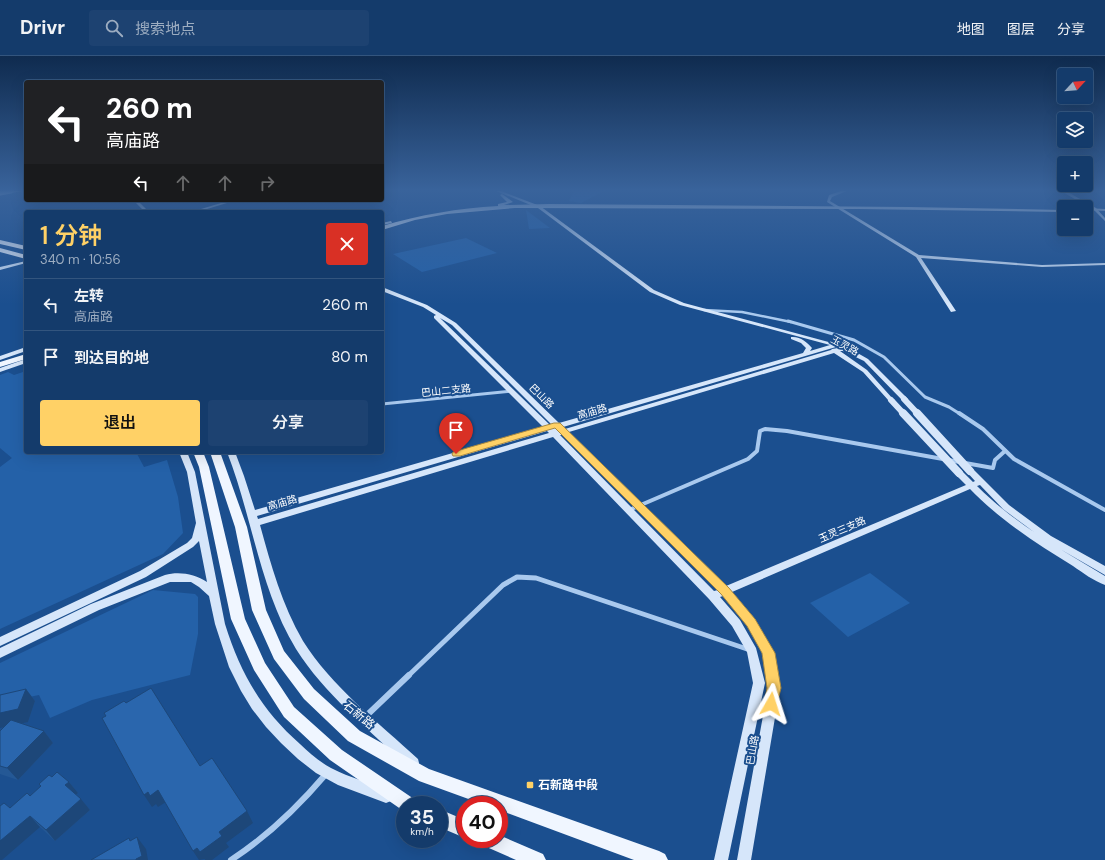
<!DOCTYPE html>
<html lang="zh">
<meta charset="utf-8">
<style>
:root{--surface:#143b6b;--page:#1d4271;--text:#f1f3f6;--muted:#9dadc1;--line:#33557e;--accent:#ffd166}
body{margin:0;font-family:"DM Sans","Noto Sans SC",sans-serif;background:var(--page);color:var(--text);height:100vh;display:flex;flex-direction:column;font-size:15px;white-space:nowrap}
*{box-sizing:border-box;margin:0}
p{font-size:13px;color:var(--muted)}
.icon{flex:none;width:22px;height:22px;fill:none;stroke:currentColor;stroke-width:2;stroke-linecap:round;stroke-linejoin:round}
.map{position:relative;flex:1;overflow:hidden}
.drawer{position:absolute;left:24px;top:154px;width:360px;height:244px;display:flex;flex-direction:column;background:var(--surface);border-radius:4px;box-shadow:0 4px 16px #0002,0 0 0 1px var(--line)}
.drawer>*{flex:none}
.banner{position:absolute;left:24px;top:24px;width:360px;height:122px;border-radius:4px;box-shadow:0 4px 16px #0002,0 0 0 1px var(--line);background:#202124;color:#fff;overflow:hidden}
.needle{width:26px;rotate:64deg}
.controls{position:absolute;left:1057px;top:12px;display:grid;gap:8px}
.controls a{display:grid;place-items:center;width:36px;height:36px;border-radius:4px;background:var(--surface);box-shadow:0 4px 16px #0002,0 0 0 1px var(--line);font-size:20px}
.speed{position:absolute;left:396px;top:740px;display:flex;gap:8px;font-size:20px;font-weight:700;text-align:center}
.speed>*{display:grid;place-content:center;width:52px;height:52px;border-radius:50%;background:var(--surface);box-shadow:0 4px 16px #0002,0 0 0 1px var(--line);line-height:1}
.speed small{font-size:10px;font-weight:400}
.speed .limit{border:6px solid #d22;background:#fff;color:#111}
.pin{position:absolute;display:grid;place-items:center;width:34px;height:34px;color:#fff;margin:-41px -17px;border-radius:50% 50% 50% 0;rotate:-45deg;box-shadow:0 0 4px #0007}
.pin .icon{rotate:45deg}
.me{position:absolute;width:44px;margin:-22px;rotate:6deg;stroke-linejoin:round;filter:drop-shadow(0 0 3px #0008)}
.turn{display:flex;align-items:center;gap:14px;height:84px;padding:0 16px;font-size:18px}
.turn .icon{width:52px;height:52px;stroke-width:2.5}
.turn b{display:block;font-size:28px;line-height:34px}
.lanes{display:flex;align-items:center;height:38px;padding:0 16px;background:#0003;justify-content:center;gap:20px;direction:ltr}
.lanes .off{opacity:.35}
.round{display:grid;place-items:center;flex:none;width:42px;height:42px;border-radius:4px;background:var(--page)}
.head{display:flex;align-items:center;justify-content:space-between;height:68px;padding:0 16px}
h1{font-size:24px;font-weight:600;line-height:30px;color:var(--accent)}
.action{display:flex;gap:8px;margin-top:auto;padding:8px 16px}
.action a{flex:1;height:46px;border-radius:4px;background:var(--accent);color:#111;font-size:16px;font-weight:600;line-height:46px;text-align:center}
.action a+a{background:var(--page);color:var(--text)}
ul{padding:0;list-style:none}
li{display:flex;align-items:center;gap:12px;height:52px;padding:0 16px;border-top:1px solid var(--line)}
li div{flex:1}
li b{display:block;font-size:15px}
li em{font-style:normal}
header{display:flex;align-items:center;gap:24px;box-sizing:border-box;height:56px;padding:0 20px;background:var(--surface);border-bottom:1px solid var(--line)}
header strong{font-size:19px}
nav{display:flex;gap:22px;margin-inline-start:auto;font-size:14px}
.search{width:280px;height:36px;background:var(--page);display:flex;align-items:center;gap:10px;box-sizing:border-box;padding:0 14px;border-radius:4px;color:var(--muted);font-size:15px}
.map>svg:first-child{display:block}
.green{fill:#2461a8}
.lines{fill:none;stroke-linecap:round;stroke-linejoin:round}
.street-far4{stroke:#a9c9ee;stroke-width:2.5}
.street-far3{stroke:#a9c9ee;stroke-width:3}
.street-far2{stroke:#a9c9ee;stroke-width:4}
.street-far1{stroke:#a9c9ee;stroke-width:5}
.street{stroke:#a9c9ee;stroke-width:6}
.secondary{fill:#d6e6fa;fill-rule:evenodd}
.primary{fill:#f0f6ff;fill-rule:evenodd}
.secondary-bridge-far1{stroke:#d6e6fa;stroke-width:6}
.secondary-bridge{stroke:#d6e6fa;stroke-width:8}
.primary-bridge{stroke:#f0f6ff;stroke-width:5}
.wall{fill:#245895}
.shaded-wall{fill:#1d4779}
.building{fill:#2a66ad;stroke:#1d4779}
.route{fill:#ffd166;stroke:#a68842}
.poi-dot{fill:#ffd166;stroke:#1b4f8f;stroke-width:1.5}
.labels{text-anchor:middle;stroke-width:4;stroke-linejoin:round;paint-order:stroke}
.street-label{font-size:10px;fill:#fff;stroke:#1b4f8f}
.near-street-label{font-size:12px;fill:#fff;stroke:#1b4f8f}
.near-poi-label{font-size:12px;font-weight:bold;fill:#fff;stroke:#1b4f8f;text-anchor:start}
</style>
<header>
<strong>Drivr</strong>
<div class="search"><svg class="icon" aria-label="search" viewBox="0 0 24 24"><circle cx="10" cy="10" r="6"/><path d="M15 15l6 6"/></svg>搜索地点</div>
<nav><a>地图</a><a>图层</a><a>分享</a></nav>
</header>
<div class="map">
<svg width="1105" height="804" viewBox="0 0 1105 804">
<rect width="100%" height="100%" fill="#1b4f8f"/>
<g class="green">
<path d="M574 135H604L581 147 569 145Z"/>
<path d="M526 154 550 172 529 173Z"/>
<path d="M466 182 497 197 422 216 393 198Z"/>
<path d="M26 315V396H136L144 411 167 404 178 441 183 477 163 498 0 573V411L12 402 0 392V319L8 316 14 319Z"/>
<path d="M870 517 910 547 848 581 810 547Z"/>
<path d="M153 534 195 538 198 541V578L190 619 92 644 50 662 39 639 0 647V607Z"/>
</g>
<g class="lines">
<path class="street-far4" d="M704 254 742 256 791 266"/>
<g class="street-far3">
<path d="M788 265 854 284 884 301 925 341 949 351 960 358"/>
<path d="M382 348 512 335"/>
</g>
<g class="street-far2">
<path d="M959 357 983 373 1014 403 1105 454"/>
<path d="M629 454 748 403 757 395 760 375 765 373 787 375 993 412 995 404 1005 395"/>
</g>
<path class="street-far1" d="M408 620 503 529 517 521 536 522 750 594"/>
<g class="street">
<path d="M365 661 409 619"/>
<path d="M231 804C268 780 298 751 326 718"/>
</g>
<g class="secondary">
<path d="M496 135H501L540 150 654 234 684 247 847 291 868 303 908 343 906 344H902L864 305 843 295H840L867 314 893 343 895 344 893 345H889L863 316 834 297 569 376 726 530 966 429 956 419 955 417 956 415H962L973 426 975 425 966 415 970 413H973L1009 449 1051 480 1105 510V519L1060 493 1105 520V529C1094 525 1083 517 1073 510 1037 488 1000 464 970 433L732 536 755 563 774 597 780 632 751 804H737L768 632 762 597 747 569 723 540 720 541 740 564 756 592 765 627 728 804H714L753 627 747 596 732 570 709 543 553 381 260 469C271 509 282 549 303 585 331 630 379 667 418 703L419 707 418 711 413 713 408 711C370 674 325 639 296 593 260 534 252 460 227 396H235L244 420 255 454 543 371 434 262V260L436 259 423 251 382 235V231L427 249 456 267 559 367 803 297 806 292 801 287 791 283V281C800 280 807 286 812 292L810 295 830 289 680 249 650 236 538 152ZM440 262 452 269 552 369H550ZM836 291 838 292 832 293 831 294 565 373 563 371ZM547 375 549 377 258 463 257 460ZM560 379H562L718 534 714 535ZM980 429 1003 453 1034 476C1013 462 994 447 977 430Z"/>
<path d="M841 135H847L832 141 830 145 919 199 1042 209 1105 207V209L1042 211 921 202 956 255 951 256 916 201 827 146 829 139Z"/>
<path d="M1061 135H1066L1096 152 1105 162V165L1094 154Z"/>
<path d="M133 144H137L149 156H145Z"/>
<path d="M231 144H237L197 156H191Z"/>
<path d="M391 165 392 167 382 169V167Z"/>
<path d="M26 205V207L0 214V211Z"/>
<path d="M26 291V295L0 304V300Z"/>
<path d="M26 303V307L0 316V312Z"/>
<path d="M179 396H187L195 416 225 568C240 616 261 654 300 688 309 697 320 706 331 712 350 722 371 727 391 735L393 740 391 745 386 747 338 729 316 717 298 703 281 687 266 671 252 653 241 635 229 611 215 568 209 540 199 531 191 526H170L99 554 0 602V592L91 548 165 519C179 515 195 518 207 526L199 485 193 491 146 521 0 590V581L140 515 187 487 192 482 196 467 187 416Z"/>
</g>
<g class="primary">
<path d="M10 135H22L0 139V137Z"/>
<path d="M502 138 513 146 504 149 549 148 909 151 1064 154V156L858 153 515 152 447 158 415 164 382 174V170C420 159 458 152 498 150V148L507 146 500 139Z"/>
<path d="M1086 152 1105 153V155L1086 154Z"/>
<path d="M0 184 26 190V194L0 188Z"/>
<path d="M0 192 26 199V203L0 196Z"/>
<path d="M26 298V303L0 311V306Z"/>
<path d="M193 396H203L209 411 245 563 265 607 294 651 342 694 414 743 417 749H405V756L330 704 284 661 254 614 231 563 199 411Z"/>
<path d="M210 396H220L247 471 266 554 284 595 314 633 360 675 429 713 659 795 665 798 668 804H634L499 754V749H485L419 725 348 685 304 643 274 603 252 554 235 471Z"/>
<path d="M439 753 465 764V782L439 771Z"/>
<path d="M499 779 543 798 546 804H516L482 789 479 783H499Z"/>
</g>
<g class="secondary-bridge-far1">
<path d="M904 343 918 358"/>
<path d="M891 344 904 358"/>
</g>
<g class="secondary-bridge">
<path d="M903 357 959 417"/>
<path d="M917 357 970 415"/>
</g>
<path class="primary-bridge" d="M0 137 11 135"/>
</g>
<g class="wall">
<path d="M26 633 35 645 28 666 20 667 44 675 53 687 18 724 0 718V675L4 671Z"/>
<path d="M52 721 69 726 78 737 76 738 90 754 55 785 40 771 10 752 30 740 41 730 39 728Z"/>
</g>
<g class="shaded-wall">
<path d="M26 633 35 645 28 666 0 672V657Z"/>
<path d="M44 675 53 687 18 724 7 712Z"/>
<path d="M69 726 78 737 74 740 65 729Z"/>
<path d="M158 734 166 746 158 751 156 748 152 751 144 739 148 736Z"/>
<path d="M81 743 90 754 55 785 46 774Z"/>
<path d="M247 755 253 767 226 787 229 791 212 804H205V803L199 804 193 795Z"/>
<path d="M30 760 40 771 2 804H0V785Z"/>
<path d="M137 781 146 793 148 804H136Z"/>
</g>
<g class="building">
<path d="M151 632 200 710 212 702 247 755 219 776 222 780 200 796 197 792 193 795 158 734 150 740 148 736 144 739 102 662 106 660 104 657 124 645 126 647Z"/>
<path d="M26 633 18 653 0 657V639Z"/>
<path d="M11 664 44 675 7 712 0 710V675Z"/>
<path d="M57 716 69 726 65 729 81 743 46 774 30 760 0 785V750L4 747 10 752 27 737 30 740 41 730 39 728 49 719 52 721Z"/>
<path d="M137 781 142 800 136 803V804H91L129 782 130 785Z"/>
</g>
<linearGradient id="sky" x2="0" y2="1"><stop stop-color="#0f2b4f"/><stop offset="0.54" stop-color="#39639b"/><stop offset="1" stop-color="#39639b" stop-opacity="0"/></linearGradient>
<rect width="1105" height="248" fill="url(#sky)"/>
<path class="route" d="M554 367H560L729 532 755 563 775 597 781 632 776 652 771 654 766 652 764 648 767 632 762 597 747 570 721 538 555 372 460 400H453L452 398 453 396Z"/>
<rect class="poi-dot" x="526" y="725" width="8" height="8" rx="2"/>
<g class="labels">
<g class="street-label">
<text transform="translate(845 289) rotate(28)" y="4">玉灵路</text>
<text transform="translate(446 334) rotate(-6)" y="4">巴山二支路</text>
<text transform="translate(542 340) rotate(45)" y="4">巴山路</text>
<text transform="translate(592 355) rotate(-16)" y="4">高庙路</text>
<text transform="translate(282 446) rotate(-16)" y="4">高庙路</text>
<text transform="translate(842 473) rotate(-23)" y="4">玉灵三支路</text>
<text transform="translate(752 694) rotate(-80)" y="4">巴山路</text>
</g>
<g class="near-street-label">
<text transform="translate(359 659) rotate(39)" y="4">石新路</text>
</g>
<g class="near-poi-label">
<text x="538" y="733">石新路中段</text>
</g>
</g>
</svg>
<div class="controls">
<a><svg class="needle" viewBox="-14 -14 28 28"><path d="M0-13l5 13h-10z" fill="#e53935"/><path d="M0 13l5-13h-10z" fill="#9dadc1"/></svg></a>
<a><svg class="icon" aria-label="layers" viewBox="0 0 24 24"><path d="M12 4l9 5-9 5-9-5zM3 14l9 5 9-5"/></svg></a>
<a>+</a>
<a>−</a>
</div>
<div class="speed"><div>35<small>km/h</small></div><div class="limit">40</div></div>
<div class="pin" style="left:456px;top:398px;background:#d93025"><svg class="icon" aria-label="arrive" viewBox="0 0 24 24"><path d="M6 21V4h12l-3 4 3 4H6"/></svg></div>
<svg class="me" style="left:771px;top:648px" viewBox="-20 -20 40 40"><path d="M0-17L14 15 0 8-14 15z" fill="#ffd166" stroke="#fff" stroke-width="4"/></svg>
<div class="banner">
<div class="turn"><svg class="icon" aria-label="left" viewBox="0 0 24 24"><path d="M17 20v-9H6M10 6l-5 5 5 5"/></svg><div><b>260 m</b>高庙路</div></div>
<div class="lanes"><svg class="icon" aria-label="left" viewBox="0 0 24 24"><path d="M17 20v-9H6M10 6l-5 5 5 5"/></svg><svg class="icon off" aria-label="ahead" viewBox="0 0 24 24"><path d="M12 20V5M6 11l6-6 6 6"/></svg><svg class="icon off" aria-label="ahead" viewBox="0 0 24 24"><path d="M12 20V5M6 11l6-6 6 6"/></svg><svg class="icon off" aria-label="right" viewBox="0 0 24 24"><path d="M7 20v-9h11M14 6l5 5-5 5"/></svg></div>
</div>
<section class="drawer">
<div class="head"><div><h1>1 分钟</h1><p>340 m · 10:56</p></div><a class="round" style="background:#d93025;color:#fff"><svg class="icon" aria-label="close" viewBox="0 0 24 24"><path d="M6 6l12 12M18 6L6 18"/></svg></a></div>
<ul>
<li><svg class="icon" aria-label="left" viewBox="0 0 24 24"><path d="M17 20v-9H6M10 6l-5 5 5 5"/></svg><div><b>左转</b><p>高庙路</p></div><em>260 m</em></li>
<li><svg class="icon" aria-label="arrive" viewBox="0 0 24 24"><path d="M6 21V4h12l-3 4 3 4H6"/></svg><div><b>到达目的地</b></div><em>80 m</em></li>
</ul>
<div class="action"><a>退出</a><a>分享</a></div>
</section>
</div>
